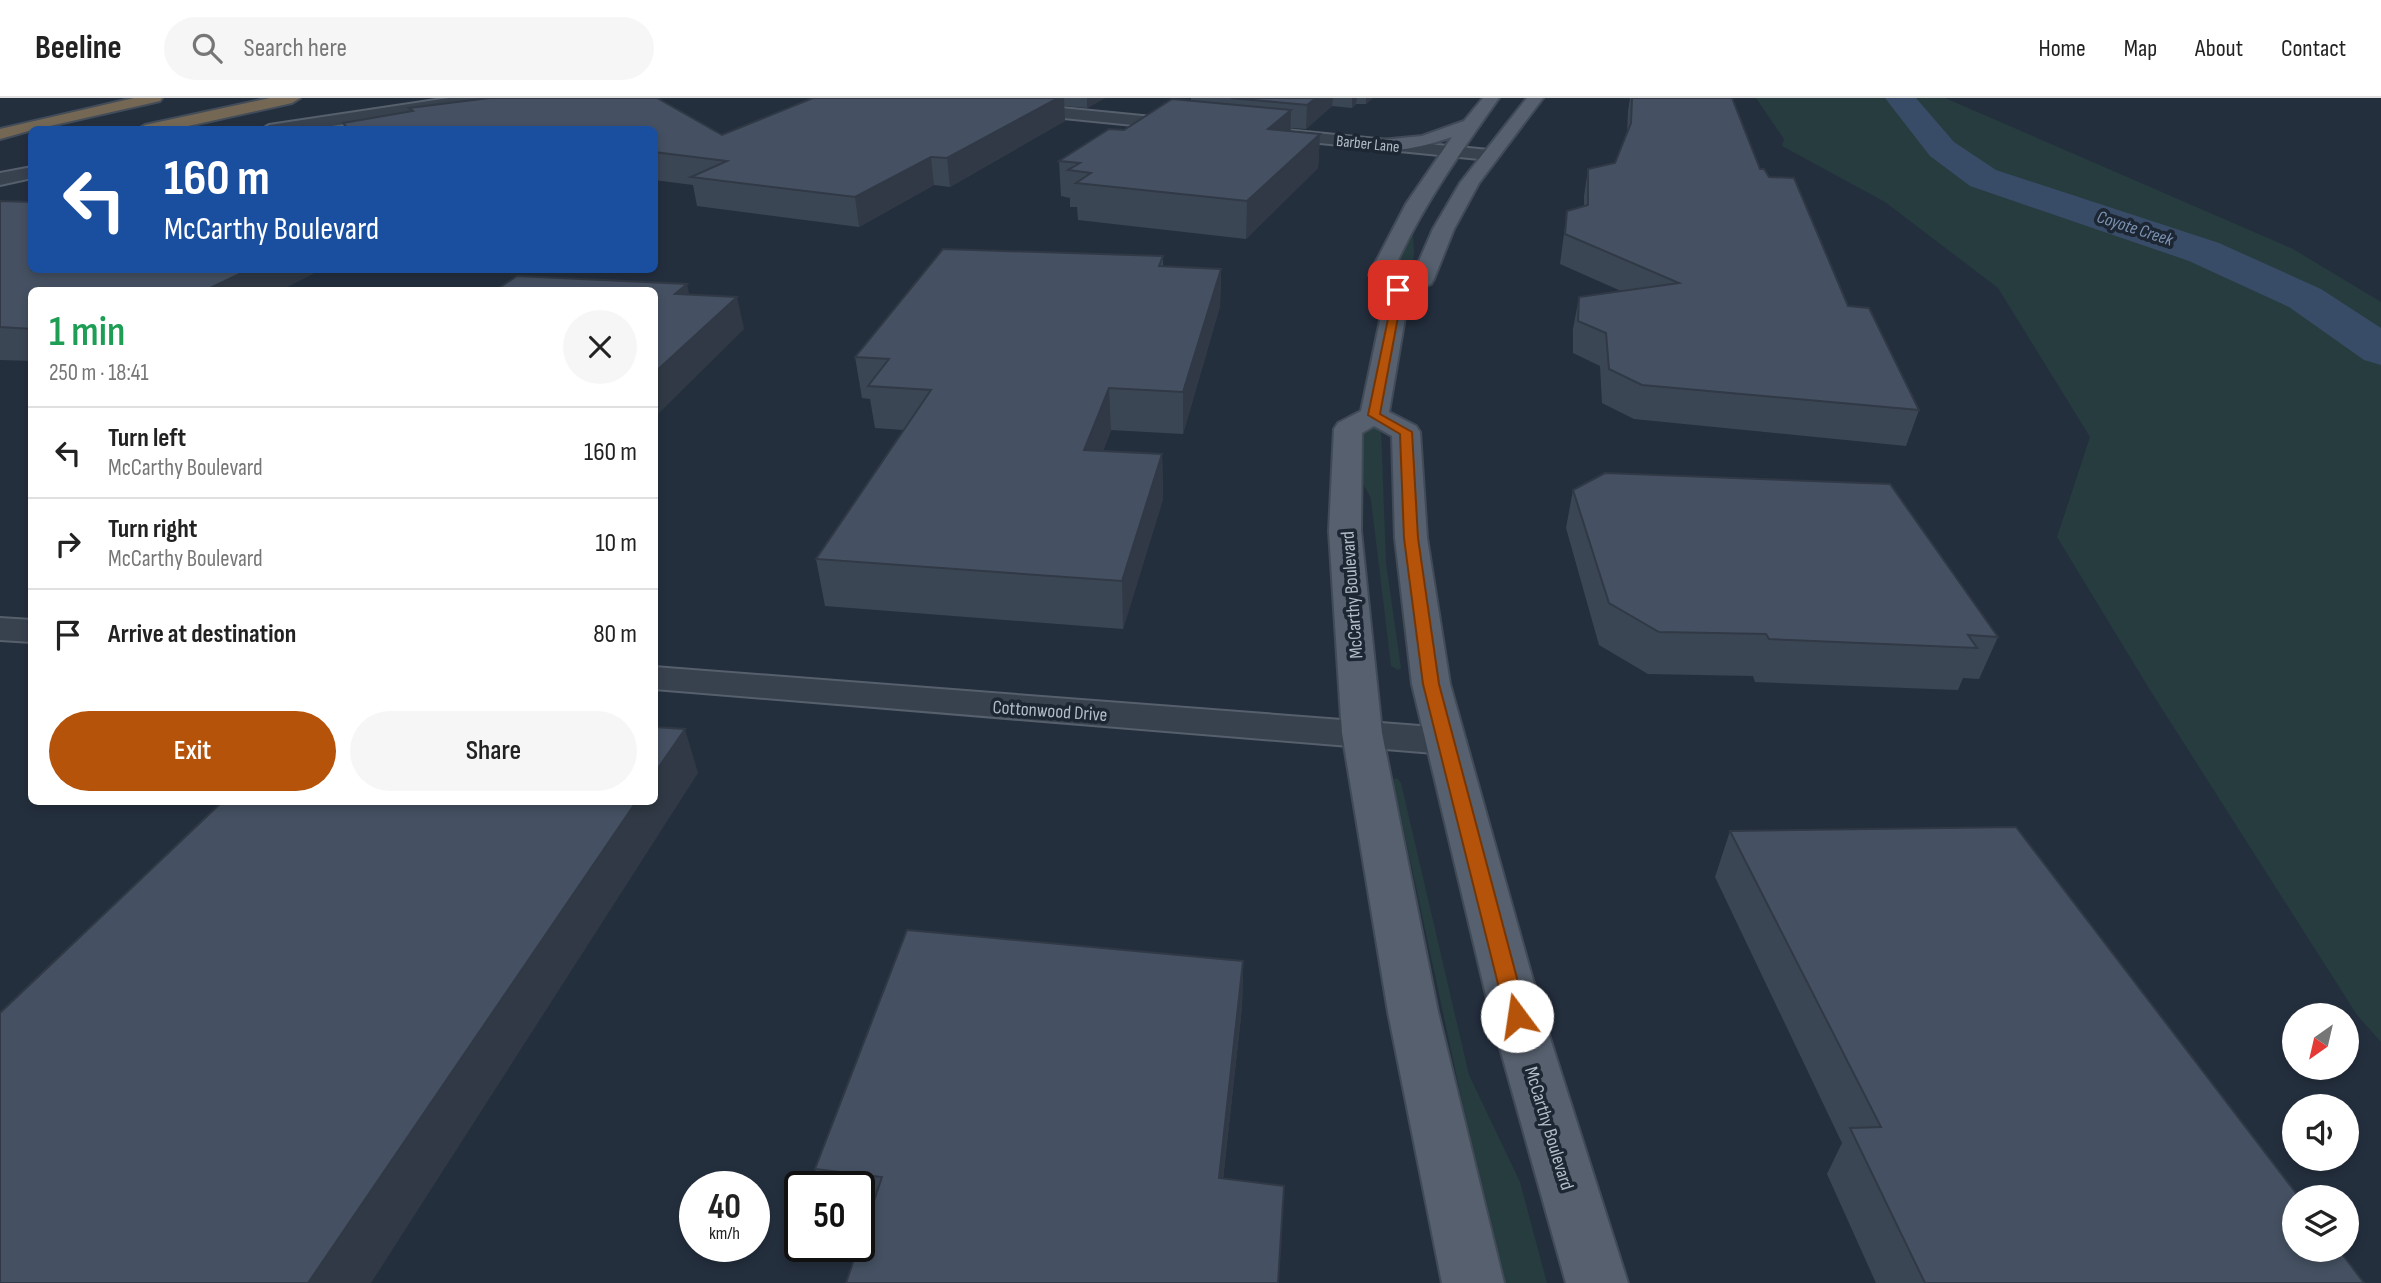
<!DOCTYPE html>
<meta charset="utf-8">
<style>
:root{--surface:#fff;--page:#f6f6f6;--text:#222;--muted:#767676;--line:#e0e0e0;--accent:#b45309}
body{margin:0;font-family:"Sofia Sans Condensed",sans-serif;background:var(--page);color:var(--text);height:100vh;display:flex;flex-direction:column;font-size:26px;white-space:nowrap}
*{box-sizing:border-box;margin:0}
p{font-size:23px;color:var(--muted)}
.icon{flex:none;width:38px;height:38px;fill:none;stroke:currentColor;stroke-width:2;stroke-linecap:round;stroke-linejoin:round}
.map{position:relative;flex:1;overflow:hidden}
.panel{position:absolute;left:28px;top:189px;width:630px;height:518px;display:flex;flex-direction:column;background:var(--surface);border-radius:10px;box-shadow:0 4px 10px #0003}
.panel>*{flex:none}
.guide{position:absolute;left:28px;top:28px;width:630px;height:147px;border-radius:10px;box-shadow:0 4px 10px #0003;background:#1a4fa0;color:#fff;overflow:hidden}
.needle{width:46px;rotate:214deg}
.fabs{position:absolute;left:2282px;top:905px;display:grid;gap:14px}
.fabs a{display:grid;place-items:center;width:77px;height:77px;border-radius:50%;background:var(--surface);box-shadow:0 4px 10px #0003;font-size:35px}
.speed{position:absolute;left:679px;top:1073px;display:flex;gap:14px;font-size:35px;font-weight:700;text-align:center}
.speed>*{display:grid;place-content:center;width:91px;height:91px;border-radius:50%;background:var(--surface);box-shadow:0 4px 10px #0003;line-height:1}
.speed small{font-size:18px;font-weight:400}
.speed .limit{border:4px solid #111;border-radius:10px;background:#fff;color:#111}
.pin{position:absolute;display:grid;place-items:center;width:60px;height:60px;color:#fff;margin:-30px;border-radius:14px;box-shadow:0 4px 10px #0006}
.me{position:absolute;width:77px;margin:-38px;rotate:346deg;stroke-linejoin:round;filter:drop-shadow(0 0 5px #0008)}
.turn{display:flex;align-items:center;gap:24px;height:147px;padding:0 21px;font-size:32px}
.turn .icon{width:91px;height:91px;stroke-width:2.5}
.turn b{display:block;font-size:49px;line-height:60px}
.round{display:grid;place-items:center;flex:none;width:74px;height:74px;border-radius:37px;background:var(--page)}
.summary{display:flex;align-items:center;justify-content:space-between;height:119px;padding:0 21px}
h1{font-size:42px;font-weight:600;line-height:52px;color:#1e9e55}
.button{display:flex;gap:14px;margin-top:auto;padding:14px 21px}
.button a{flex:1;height:80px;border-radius:42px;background:var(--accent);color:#fff;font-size:28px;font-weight:600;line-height:80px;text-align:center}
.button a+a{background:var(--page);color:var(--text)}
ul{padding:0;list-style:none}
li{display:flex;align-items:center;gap:21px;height:91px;padding:0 21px;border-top:2px solid var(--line)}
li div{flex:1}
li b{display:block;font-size:26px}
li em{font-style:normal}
header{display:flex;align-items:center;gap:42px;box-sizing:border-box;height:98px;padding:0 35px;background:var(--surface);border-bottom:2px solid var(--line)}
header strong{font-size:33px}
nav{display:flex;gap:38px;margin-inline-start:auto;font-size:24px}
.search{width:490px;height:63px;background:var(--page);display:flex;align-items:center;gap:18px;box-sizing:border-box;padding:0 24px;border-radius:38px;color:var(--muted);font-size:26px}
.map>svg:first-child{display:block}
.green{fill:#263c3f}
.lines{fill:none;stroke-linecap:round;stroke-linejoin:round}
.river{fill:#394c67;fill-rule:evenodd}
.minor-casing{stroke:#565f6c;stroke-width:4}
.major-casing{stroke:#414a57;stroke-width:4}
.highway-casing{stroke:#434c59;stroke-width:4}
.minor{fill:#38414e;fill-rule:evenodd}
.major{fill:#56606e;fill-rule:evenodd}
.highway{fill:#746855;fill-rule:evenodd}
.wall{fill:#3b4654}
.shaded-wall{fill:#303945}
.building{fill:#455162;stroke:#303945;stroke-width:2}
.route{fill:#b45309;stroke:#753606;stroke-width:2}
.labels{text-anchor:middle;stroke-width:7;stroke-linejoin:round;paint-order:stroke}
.far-street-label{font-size:16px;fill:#b4bcc9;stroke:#1d2633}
.far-water-label{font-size:18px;font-style:italic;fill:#7c92b1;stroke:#1d2633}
.street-label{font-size:19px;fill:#b4bcc9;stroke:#1d2633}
</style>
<header>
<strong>Beeline</strong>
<div class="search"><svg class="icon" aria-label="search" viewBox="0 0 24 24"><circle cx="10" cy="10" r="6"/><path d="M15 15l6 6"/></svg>Search here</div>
<nav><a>Home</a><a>Map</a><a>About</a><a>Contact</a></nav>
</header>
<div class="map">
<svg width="2381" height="1185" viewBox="0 0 2381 1185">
<rect width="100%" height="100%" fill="#242f3e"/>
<g class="green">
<path d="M1756 0H1945L2293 151 2381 204V944L2357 917 2150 592 2057 439 2090 339 1998 190 1885 104 1782 48 1784 41Z"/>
<path d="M1454 64 1413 135 1414 157 1407 180 1390 178 1404 141Z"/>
<path d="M1364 328 1381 330 1386 465 1401 570 1398 572 1391 568 1371 402C1369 394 1364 389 1360 381 1354 365 1360 344 1364 328Z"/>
<path d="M1397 680 1401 685 1469 977 1520 1084 1547 1185H1501L1393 682Z"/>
</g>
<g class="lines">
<path class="river" d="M1885 0H1916L1954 44 1996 72 2219 145 2321 191 2381 230V267L2364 262 2289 209 2189 163 1970 88 1930 58Z"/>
<defs>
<g id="minor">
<path d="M449 0H489L481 5 306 32H261L269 27Z"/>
<path d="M904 0H960L1193 23 1201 28 1193 33 912 5Z"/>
<path d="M1266 30 1489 52 1498 57 1489 62 1260 39 1257 35Z"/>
<path d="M32 69V80L0 87V75Z"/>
<path d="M0 520 32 522V544L0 542Z"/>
<path d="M654 569 1446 630 1460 634 1466 643 1460 652 1446 656 654 591Z"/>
</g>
<path id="major" d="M1483 0H1499C1458 58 1421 110 1392 175L1401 182 1413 177 1433 131 1460 85 1527 0H1543L1479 85 1454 131 1434 181 1431 186 1409 196 1389 314 1416 328 1420 334 1427 440 1450 586 1543 918 1628 1185H1566L1491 918 1412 586 1395 440 1392 338 1374 328 1362 335 1361 433 1382 635 1438 914 1504 1185H1442L1388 914 1342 635 1329 433 1334 331 1338 325 1361 313 1386 194 1369 177 1406 106 1452 39C1435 45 1385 60 1372 47L1381 42 1422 38 1464 23Z"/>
<g id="highway">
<path d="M134 0H162L160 3 32 32 0 41V31Z"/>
<path d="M270 0H300L292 5 170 32H137L145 27Z"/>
</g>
</defs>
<use href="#minor" class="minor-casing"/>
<use href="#major" class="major-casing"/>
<use href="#highway" class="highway-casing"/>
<use href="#minor" class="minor"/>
<use href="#major" class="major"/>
<use href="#highway" class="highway"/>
</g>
<g class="wall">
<path d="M813 0H1105L1087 10 1064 8 1065 23 950 89 934 87 859 129 697 108 693 87 654 82V32H346L343 25 411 13 409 10 722 37Z"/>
<path d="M1191 0H1373L1366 6H1356L1352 10 1332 8 1306 31 1291 30V33L1320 36 1318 70 1246 141 1078 122 1077 109H1070V100L1061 98 1059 63 1191 3Z"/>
<path d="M1630 0H1732L1760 71 1848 208 1919 312 1906 348 1634 321 1602 305 1600 268 1573 255V231L1579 199 1621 193 1560 166 1567 113 1584 108V98L1588 71 1615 65 1627 36 1628 13Z"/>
<path d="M0 103 316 174 281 192H32V263L0 262Z"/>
<path d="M1163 158V168L1221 171 1220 208 1183 336 1111 332 1103 353 1162 356 1163 401 1123 531 825 508 816 461 903 332 875 330 870 301 862 300 855 259Z"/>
<path d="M1573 392 1998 539 1979 581 1963 580 1958 592 1755 584 1753 578 1648 576 1599 547 1566 430Z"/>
<path d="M1730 733 2364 1185H1876L1827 1076 1842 1045 1715 779Z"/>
<path d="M1243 863 1242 909 1223 1081 868 1122 859 1121V1088H820L815 1071Z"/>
</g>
<g class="shaded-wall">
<path d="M1058 0H1064L1065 23 950 89 947 60Z"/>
<path d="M1087 0H1105L1087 10Z"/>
<path d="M1316 0H1333L1332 8 1306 31 1307 7Z"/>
<path d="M1352 0H1357L1356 6 1352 10Z"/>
<path d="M1366 0H1373L1366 6Z"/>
<path d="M1291 12 1290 45 1268 31Z"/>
<path d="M1320 36 1318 70 1246 141 1247 103Z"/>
<path d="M931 59 934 87 859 129 855 99Z"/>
<path d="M1221 171 1220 208 1183 336V294Z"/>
<path d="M248 172H315L316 174 281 192H206Z"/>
<path d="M687 186 694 218 675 196Z"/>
<path d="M737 199 744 231 654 320V275Z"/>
<path d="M1109 290 1111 332 1087 396 1084 352Z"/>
<path d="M1162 356 1163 401 1123 531 1122 483Z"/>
<path d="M685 631 698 675 371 1185H308L636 704H654V676Z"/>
<path d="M1243 863 1242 909 1218 1126 1219 1080Z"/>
</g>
<g class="building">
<path d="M489 0H657L722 37 813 0H1058L947 60 931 59 855 99 691 79 727 63 654 54V32H349L343 25 413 13 409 10Z"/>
<path d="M1231 0H1316L1307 7Z"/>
<path d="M1632 0H1732L1760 71H1764L1769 79 1794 80 1848 208 1869 210 1919 312 1642 287 1609 271 1606 235 1578 223 1579 199 1679 185 1565 136 1567 113 1588 107V71L1615 65 1631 25Z"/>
<path d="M1172 1 1291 12 1268 31 1320 36 1247 103 1076 85 1091 75 1068 72 1080 65 1059 63 1109 31 1124 32Z"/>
<path d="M0 103 32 104V172H248L206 192H32V231L0 229Z"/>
<path d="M943 151 1163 158 1159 168 1221 171 1183 294 1109 290 1084 352 1162 356 1122 483 816 461 931 292 868 288 889 261 855 259Z"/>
<path d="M517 178 687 186 675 196 737 199 654 275V192H496Z"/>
<path d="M1605 375 1890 386 1998 539 1968 537 1977 550 1769 541 1766 536 1659 534 1609 505 1573 392Z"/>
<path d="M654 629 685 631 654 676Z"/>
<path d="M222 704H636L308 1185H0V915Z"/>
<path d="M2016 729 2299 1099H2294V1152H2339L2364 1185H1925L1850 1030 1881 1029 1730 733Z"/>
<path d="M907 832 1243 863 1219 1080 1284 1088 1278 1185H846L882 1079 815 1071Z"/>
</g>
<path class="route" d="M1398 189 1403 192 1380 316 1412 334 1418 440 1439 586 1527 918 1524 924 1517 927 1509 924 1506 918 1423 586 1404 440 1400 336 1368 317 1394 192Z"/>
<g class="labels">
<g class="far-street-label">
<text transform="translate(1368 45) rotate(6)" y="6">Barber Lane</text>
</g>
<g class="far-water-label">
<text transform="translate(2135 130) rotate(18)" y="6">Coyote Creek</text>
</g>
<g class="street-label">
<text transform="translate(1351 497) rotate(-94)" y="7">McCarthy Boulevard</text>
<text transform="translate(1050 612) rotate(4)" y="7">Cottonwood Drive</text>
<text transform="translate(1550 1030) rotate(73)" y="7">McCarthy Boulevard</text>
</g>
</g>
</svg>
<div class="fabs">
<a><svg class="needle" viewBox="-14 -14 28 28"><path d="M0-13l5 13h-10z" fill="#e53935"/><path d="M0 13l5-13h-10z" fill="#767676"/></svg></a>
<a><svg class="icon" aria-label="sound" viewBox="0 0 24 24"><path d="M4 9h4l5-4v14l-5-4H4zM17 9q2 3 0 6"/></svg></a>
<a><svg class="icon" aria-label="layers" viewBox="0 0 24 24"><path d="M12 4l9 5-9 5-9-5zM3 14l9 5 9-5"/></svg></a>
</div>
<div class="speed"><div>40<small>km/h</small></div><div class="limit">50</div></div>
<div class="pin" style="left:1398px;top:192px;background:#d93025"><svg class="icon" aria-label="arrive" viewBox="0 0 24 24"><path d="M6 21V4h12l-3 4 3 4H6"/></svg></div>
<svg class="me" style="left:1517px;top:918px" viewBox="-20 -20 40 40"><circle r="19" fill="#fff"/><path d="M0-13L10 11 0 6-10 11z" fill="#b45309"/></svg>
<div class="guide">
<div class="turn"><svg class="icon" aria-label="left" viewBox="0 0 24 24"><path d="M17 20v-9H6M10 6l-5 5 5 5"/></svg><div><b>160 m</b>McCarthy Boulevard</div></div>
</div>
<section class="panel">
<div class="summary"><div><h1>1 min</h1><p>250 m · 18:41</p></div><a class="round"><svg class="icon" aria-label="close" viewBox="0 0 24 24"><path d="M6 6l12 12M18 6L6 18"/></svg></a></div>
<ul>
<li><svg class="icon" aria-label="left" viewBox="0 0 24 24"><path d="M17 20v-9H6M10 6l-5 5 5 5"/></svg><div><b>Turn left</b><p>McCarthy Boulevard</p></div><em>160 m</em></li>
<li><svg class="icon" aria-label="right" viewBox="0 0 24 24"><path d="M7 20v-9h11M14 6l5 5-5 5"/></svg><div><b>Turn right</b><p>McCarthy Boulevard</p></div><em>10 m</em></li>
<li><svg class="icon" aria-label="arrive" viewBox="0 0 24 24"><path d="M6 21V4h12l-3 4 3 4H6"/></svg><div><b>Arrive at destination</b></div><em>80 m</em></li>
</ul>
<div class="button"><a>Exit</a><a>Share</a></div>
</section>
</div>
